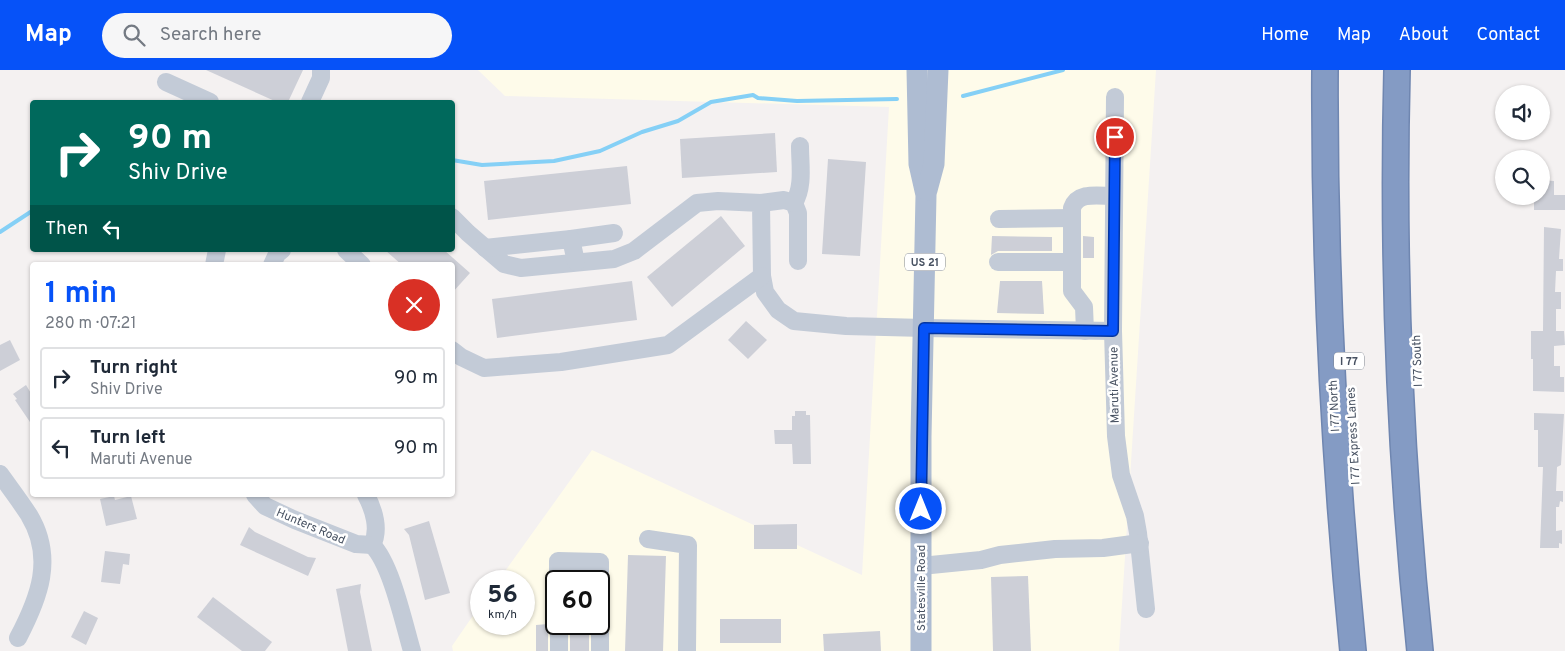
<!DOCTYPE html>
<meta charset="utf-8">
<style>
:root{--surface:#fff;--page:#f6f6f7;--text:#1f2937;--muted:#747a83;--line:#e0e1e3;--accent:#0652f8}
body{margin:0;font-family:Overpass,sans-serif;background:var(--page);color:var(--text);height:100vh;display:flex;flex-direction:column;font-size:19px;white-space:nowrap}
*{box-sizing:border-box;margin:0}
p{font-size:16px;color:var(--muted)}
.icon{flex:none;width:28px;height:28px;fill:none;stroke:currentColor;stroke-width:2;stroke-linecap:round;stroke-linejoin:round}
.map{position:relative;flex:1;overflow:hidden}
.side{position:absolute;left:30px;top:192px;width:425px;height:235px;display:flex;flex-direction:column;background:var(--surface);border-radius:5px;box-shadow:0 1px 4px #0004}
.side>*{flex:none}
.hud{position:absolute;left:30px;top:30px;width:425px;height:152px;border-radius:5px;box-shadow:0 1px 4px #0004;background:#00695c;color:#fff;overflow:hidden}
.controls{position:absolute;left:1495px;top:15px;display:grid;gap:10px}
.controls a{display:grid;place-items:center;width:55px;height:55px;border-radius:50%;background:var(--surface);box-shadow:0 1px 4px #0004;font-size:25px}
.speed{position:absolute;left:470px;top:500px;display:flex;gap:10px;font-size:25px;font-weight:700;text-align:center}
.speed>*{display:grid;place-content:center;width:65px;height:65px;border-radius:50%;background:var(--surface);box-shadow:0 1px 4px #0004;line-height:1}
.speed small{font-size:12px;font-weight:400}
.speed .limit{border:2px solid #111;border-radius:8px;background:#fff;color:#111}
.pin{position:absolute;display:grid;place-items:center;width:42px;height:42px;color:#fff;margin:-21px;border:2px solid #fff;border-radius:50%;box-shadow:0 1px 5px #0007}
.me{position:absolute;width:55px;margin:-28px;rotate:0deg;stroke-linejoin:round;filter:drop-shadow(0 0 4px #0008)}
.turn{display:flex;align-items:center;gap:18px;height:105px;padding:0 15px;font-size:22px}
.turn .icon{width:65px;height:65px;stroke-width:2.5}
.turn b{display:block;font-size:35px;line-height:42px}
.then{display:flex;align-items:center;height:48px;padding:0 15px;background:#0003;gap:10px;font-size:19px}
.round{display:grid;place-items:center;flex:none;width:52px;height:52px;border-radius:26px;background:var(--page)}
.headline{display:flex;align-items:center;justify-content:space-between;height:85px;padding:0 15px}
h1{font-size:30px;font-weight:700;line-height:38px;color:var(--accent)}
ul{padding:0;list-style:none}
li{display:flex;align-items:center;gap:15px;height:62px;margin:0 10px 8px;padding:0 5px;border:2px solid var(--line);border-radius:5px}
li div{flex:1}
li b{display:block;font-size:19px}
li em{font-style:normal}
header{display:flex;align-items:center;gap:30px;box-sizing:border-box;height:70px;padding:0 25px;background:var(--accent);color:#fff}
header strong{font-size:24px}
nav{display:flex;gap:28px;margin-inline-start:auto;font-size:18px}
.search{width:350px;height:45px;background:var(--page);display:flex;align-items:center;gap:12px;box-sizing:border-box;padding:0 18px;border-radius:28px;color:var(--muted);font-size:19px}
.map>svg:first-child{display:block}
.commercial{fill:#fefbea;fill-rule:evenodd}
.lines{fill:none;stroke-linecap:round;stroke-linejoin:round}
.stream{stroke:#85d0f6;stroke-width:4}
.building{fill:#cdcfd7}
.highway-casing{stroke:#6f86b0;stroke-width:28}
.minor{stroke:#c3cbd7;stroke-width:18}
.major{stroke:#aebcd2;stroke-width:21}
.highway{stroke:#849bc4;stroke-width:25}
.route-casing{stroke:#0435a1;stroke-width:12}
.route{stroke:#0652f8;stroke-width:9}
.labels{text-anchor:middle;stroke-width:5;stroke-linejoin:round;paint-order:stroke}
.shield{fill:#fff;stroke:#7e8590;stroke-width:1}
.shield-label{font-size:11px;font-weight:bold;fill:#475161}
.street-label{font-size:12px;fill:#475161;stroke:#fff}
</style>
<header>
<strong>Map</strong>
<div class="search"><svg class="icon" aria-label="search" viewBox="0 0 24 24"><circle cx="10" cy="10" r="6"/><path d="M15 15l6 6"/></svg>Search here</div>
<nav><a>Home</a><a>Map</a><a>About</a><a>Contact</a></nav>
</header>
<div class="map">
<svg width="1565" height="581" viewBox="0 0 1565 581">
<rect width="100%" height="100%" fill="#f4f1f1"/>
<path class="commercial" d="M478 0H1156L1119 581H453L452 576 481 534V554H524V511H498L592 380 862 505 889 37 505 26ZM556 511H599V554H556Z"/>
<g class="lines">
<g class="stream">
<path d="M963 26 1063 0"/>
<path d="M452 90 482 95 554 91 600 81 642 62 678 51 711 32 753 25 758 28 797 31 897 29"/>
<path d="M0 162 32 141"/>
</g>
</g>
<g class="building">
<path d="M206 0H303L288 32H277Z"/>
<path d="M775 63 777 102 682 108 680 69Z"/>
<path d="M828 89 866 92 860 186 822 184Z"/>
<path d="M627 96 631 134 488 150 484 111Z"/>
<path d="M1541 110 1554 111V125H1565V140H1534V126H1541Z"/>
<path d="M721 146 745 176 672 237 647 207Z"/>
<path d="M1544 157 1561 159 1559 189H1563V201H1556L1555 222H1561V239H1556V261H1564L1565 275 1554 276V296H1560V307H1564V322L1533 321V289H1531V261H1543Z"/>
<path d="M992 166 1052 167V181H998L991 185Z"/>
<path d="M1083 166 1094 167V188H1083Z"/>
<path d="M385 180H444L470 203 452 223V195H402Z"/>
<path d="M632 211 637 250 497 268 492 229Z"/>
<path d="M1000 211H1042L1044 244 997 243Z"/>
<path d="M746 251 767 270 748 289 728 270Z"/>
<path d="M10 270 20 290 0 301V275Z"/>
<path d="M26 315 32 325V355L15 330 17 329 13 324Z"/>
<path d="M795 341H806V345H810L811 394H793L792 374H775L774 360H792V346H795Z"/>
<path d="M1534 343 1564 344 1561 395 1557 397 1556 421H1563V432L1560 431 1559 437H1556V461L1562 460V474L1559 473V478H1540L1543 397H1538V360H1534Z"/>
<path d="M114 426 115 430 131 426 137 449 106 456 100 429Z"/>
<path d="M429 451 450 523 425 530 409 465 404 459Z"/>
<path d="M797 454V479H754V455Z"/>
<path d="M249 457 255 462 308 487 316 488 308 506 240 475Z"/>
<path d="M105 481 130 484 129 495 123 494 120 514 101 512Z"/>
<path d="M628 485 666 486 663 581H625Z"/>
<path d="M1028 506 1031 581H993L991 507Z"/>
<path d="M361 514 360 522 372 581H348L336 519Z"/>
<path d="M213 527 272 572 265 581H242L197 547Z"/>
<path d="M84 541 98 548 86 575 71 567Z"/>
<rect x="720" y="549" width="61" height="24"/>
<path d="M548 554V581H536V555Z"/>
<rect x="570" y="554" width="19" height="27"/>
<path d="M880 561 881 581H824L823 564Z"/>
</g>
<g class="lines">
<defs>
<g id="highway">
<path d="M1325 0C1324 194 1334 388 1353 581"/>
<path d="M1397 0C1392 194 1400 388 1420 581"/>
</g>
</defs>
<use href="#highway" class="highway-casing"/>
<g class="minor">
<path d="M166 12 210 32"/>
<path d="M1115 27 1113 261 1116 366 1121 405 1135 446 1138 463 1146 539"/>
<path d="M310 32 321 8V0"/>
<path d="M761 133 784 130 794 133 798 143V191"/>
<path d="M794 133C804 116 800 95 800 76"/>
<path d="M452 147 468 163 504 194 521 198 614 189 634 181 697 133 718 131 761 133 762 206 765 222 778 240 794 251 846 256 924 258 1113 261"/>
<path d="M999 149 1072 148"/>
<path d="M571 169 614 163"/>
<path d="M485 178 571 169 576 192"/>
<path d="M346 180 362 195"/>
<path d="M998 192H1072"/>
<path d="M214 195 217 180"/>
<path d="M272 195 277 184 282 180"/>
<path d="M1085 261 1084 237 1072 221V138C1078 121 1099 126 1114 126"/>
<path d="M452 280 461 287 484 298 561 292 668 275 762 206"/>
<path d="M0 404C10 418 20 431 29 445 55 488 39 528 18 568"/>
<path d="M255 425 265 436 295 450 356 474 372 475C380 460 374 440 366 425"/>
<path d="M648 469 688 475 687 581"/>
<path d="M372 475C391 493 404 554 412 581"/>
<path d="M921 496 981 490 1000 485 1055 479 1103 478 1140 473"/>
<path d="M558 511V491L600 492V581"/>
<path d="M559 554V581"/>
</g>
<g class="major">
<path d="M917 0 919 94 926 125 921 367V581"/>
<path d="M927 120 934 94 938 0"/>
</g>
<use href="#highway" class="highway"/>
</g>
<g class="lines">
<defs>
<path id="route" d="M921 439 924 258 1113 261 1115 67"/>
</defs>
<use href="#route" class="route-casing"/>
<use href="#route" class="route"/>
</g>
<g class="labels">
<g class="shield">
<rect x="905" y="183.5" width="40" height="17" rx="4"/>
<rect x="1334" y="282.5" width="30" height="17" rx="4"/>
</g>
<g class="shield-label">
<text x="925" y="196">US 21</text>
<text x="1349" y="295">I 77</text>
</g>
<g class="street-label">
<text transform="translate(1417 291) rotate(-92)" y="4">I 77 South</text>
<text transform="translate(1114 315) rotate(-91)" y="4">Maruti Avenue</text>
<text transform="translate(1334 336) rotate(-93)" y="4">I 77 North</text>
<text transform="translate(1353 366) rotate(-93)" y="4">I 77 Express Lanes</text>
<text transform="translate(311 456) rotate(23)" y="4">Hunters Road</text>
<text transform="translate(921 518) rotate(-90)" y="4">Statesville Road</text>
</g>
</g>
</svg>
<div class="controls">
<a><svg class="icon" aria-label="sound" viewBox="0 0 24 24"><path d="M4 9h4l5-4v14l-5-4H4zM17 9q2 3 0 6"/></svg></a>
<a><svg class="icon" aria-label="search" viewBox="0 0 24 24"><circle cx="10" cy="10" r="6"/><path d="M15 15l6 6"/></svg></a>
</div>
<div class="speed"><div>56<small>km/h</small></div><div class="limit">60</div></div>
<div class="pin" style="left:1115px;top:67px;background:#d93025"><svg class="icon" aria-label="arrive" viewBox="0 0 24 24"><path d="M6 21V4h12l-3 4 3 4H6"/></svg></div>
<svg class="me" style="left:921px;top:439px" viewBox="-20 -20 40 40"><circle r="17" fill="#0652f8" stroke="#fff" stroke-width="3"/><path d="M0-11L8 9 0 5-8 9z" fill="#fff"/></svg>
<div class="hud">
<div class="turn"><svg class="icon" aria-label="right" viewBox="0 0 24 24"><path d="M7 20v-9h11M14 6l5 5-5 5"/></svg><div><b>90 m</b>Shiv Drive</div></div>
<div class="then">Then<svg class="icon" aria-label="left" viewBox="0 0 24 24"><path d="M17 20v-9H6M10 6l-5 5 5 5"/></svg></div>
</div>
<section class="side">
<div class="headline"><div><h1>1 min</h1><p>280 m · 07:21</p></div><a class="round" style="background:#d93025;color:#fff"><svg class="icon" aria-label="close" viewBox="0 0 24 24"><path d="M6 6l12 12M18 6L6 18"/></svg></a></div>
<ul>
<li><svg class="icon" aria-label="right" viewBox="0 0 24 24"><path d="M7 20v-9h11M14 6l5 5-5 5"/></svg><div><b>Turn right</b><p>Shiv Drive</p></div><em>90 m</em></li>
<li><svg class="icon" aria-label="left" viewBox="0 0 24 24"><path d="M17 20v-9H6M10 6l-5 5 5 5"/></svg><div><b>Turn left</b><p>Maruti Avenue</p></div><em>90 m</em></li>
</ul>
</section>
</div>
